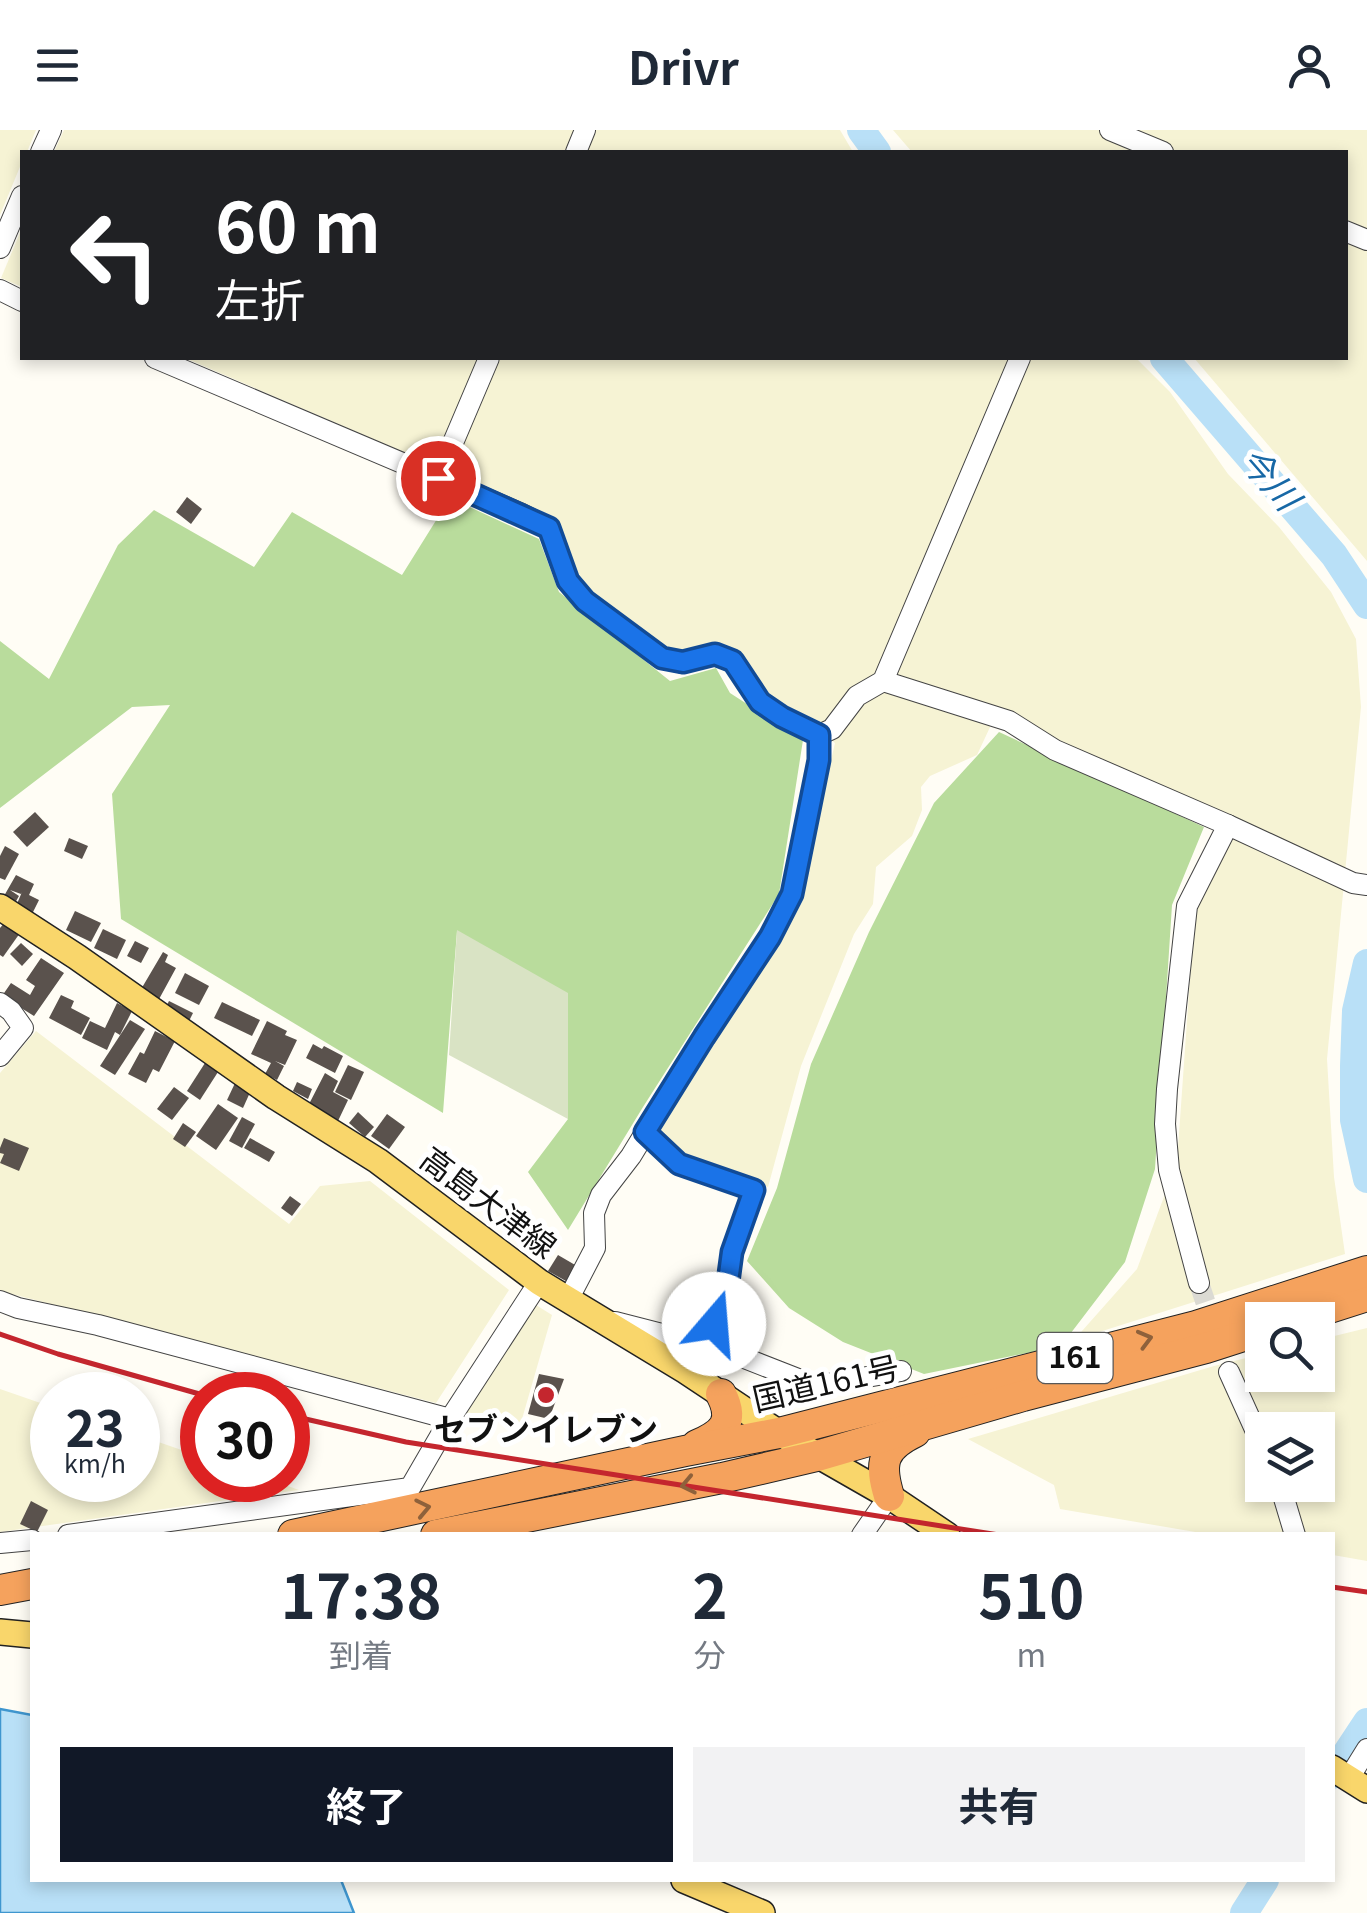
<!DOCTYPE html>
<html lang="ja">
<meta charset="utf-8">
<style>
:root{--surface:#fff;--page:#f2f2f3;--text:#1f2937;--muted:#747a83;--accent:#111827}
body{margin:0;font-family:Georgia,"Noto Sans JP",serif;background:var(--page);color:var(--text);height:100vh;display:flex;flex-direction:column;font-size:38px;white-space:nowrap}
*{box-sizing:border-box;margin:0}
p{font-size:32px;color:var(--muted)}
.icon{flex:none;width:55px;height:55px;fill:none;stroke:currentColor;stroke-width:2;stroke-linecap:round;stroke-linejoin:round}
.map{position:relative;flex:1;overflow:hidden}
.side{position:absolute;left:30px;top:1402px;width:1305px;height:350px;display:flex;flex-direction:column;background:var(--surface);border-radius:0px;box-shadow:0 5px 15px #0003}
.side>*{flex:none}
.banner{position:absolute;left:20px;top:20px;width:1328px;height:210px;border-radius:0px;box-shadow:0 5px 15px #0003;background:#202124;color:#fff;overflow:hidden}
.buttons{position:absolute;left:1245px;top:1172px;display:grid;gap:20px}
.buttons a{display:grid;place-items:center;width:90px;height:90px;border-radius:0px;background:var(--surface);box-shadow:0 5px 15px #0003;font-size:50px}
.speed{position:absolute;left:30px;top:1242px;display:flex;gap:20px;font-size:50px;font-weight:700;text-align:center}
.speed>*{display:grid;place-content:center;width:130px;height:130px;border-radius:50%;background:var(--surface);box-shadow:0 5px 15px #0003;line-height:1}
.speed small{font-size:25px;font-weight:400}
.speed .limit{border:15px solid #d22;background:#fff;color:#111}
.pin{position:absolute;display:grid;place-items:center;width:85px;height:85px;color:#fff;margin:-42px;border:5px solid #fff;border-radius:50%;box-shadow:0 2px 10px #0007}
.me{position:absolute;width:110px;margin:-55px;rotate:18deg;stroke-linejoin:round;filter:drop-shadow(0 0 8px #0008)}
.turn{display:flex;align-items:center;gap:35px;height:210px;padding:0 30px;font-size:45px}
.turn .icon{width:130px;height:130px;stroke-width:2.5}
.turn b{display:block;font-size:70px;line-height:85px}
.eta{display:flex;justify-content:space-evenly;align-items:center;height:170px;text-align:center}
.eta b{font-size:60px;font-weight:700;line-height:70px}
.button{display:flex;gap:20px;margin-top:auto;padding:20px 30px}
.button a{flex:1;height:115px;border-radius:0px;background:var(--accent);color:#fff;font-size:40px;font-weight:700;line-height:115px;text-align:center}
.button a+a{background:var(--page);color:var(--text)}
header{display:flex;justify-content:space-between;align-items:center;height:130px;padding:0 30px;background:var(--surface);font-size:45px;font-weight:700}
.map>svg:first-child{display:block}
.farmland{fill:#f6f3d4;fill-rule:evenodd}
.forest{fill:#b9dc9c}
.cemetery{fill:#d9e3c4}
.water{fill:#b9e0f7;stroke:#3f96cf;stroke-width:2.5}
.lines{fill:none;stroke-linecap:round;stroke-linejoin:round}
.river{stroke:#b9e0f7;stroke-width:28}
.building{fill:#5a524d}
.minor-tunnel{stroke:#dbdad3;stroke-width:20;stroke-dasharray:20 10;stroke-linecap:butt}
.minor-casing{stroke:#444;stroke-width:22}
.major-casing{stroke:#222;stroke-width:28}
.highway-casing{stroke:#222;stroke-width:32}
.minor{stroke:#fff;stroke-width:20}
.major{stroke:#f9d66b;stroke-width:25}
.highway{stroke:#f5a25d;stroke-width:30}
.rail{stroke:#c4262e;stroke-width:5}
.oneway{stroke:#8e613b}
.route-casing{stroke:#114b97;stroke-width:25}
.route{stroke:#1a73e8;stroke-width:18}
.poi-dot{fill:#c4262e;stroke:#fff;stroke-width:4}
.labels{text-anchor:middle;stroke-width:10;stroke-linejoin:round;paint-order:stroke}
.shield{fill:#fff;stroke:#585858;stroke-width:2.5}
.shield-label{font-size:30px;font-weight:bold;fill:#111}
.street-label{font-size:32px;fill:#111;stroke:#fff}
.poi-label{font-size:32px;font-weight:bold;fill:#111;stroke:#fff}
.water-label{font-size:35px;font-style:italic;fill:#1768a6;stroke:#fff}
</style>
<header><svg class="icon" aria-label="menu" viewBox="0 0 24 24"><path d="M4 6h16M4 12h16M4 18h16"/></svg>Drivr<svg class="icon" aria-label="person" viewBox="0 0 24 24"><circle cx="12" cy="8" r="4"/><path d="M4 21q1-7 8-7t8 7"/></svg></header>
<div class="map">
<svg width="1367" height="1783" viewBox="0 0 1367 1783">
<rect width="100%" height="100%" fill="#fffdf5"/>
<g class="farmland">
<path d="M0 0H36L27 22H22V32L0 85Z"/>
<path d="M64 0H840L853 22H54Z"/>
<path d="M893 0H1367V431L1194 228H1345V22H912Z"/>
<path d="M22 98V157L1 148Z"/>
<path d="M185 228H1136L1170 262 1228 344 1279 397 1331 462 1356 509 1361 577 1327 929 1334 1047 1345 1124 1074 1210 1137 1139 1177 1032 1195 778 1241 693 1063 613 998 580 977 625 930 646 921 657 922 680 912 706 876 737 873 774 854 804 801 936 768 1057 684 1027 655 1000 798 772 835 613 813 595 763 564 739 526 665 520 575 447 557 388Z"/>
<path d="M36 901 289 1094 320 1056 370 1051 509 1160 436 1273 0 1161V943Z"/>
<path d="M536 1175 552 1185 520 1296 463 1286Z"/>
<path d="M1367 1198V1431L1333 1425 1332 1405H1213L1060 1379 1054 1355 968 1309 1214 1236 1262 1224V1245H1318V1210ZM1262 1300H1318V1355H1262Z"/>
<path d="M0 1259 52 1277V1350H138V1305L202 1327V1350H271L299 1360 0 1402Z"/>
</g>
<g class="forest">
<path d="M450 368 539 409 559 462 670 551 716 538 730 563 803 610 779 764 643 977 568 1100 528 1042 568 989 457 801 443 983 121 789 112 664 170 575 132 577 0 678V511L49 549 118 415 154 380 254 437 292 382 402 445Z"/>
<path d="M999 602 1204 697 1172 775 1155 1039 1125 1132 1061 1216 924 1244 843 1212 789 1178 747 1131 777 1058 811 934 869 802 934 673Z"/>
</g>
<path class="cemetery" d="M457 800 568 863V989L449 925Z"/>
<path class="water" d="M0 1579 32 1585V1750H341L354 1783H0Z"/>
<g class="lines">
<g class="river">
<path d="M861 0 877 22"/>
<path d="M1164 228 1334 425 1367 475"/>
<path d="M1367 833 1356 881 1354 936V990L1367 1049"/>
<path d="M1332 1645 1367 1592"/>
<path d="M1244 1783 1265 1750"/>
</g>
</g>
<g class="building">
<path d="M187 367 202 379 191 394 176 382Z"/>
<path d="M35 682 49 697 27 717 13 702Z"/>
<path d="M69 708 88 716 82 729 64 721Z"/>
<path d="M5 716 19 724 5 750 0 748V726Z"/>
<path d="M16 745 34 754 29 765 39 770 32 784 16 776 22 762 21 764 10 760 19 766 15 773 4 766Z"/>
<path d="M75 781 101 793 91 812 66 800Z"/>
<path d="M5 792 20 803 3 827 0 825V798Z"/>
<path d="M103 799 126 810 117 829 94 818Z"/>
<path d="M135 811 149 818 141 833 127 826Z"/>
<path d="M21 813 33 824 22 836 10 824Z"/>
<path d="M163 822 168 825 165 832 176 838 158 871 140 861Z"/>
<path d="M41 828 64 843 34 886 2 866 11 853 30 865 35 856 26 850Z"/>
<path d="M185 843 209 856 199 875 175 863Z"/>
<path d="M61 865 74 871 71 878 90 888 81 905 49 888Z"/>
<path d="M169 871 193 883 188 893 164 881Z"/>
<path d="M222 872 260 890 252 906 214 888Z"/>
<path d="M117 873 132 881 120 905 115 902 107 920 82 908 90 891 105 898Z"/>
<path d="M130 890 145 899 115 945 100 936Z"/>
<path d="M267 891 287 901 285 905 297 910 285 935 275 931 284 936 277 950 265 944 271 933 251 924Z"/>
<path d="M155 901 175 911 159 942 153 939 146 953 128 944 140 922 144 924Z"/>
<path d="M313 914 322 919 324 916 343 926 335 943 306 928Z"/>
<path d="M205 933 218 942 200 970 187 961Z"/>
<path d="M348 935 364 942 351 970 335 962Z"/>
<path d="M325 943 338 951 333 962 348 970 338 991 308 976Z"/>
<path d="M236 951 252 958 243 978 227 970Z"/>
<path d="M297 952 312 959 308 969 293 961Z"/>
<path d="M174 957 189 968 172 990 157 979Z"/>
<path d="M218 974 238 988 216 1020 196 1006Z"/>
<path d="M358 982 374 997 365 1007 349 993Z"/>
<path d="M387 984 405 997 389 1019 371 1006Z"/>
<path d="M242 987 255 994 242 1018 229 1011Z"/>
<path d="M183 993 196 1002 185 1017 173 1009Z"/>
<path d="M4 1008 29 1018 19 1041 0 1033 4 1024 0 1023V1018Z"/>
<path d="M250 1008 275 1022 269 1032 244 1018Z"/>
<path d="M290 1066 301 1074 292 1086 281 1078Z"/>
<path d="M558 1125 582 1139 573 1155 548 1141Z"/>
<path d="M539 1244 564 1249 549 1289 528 1284Z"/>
<path d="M31 1371 48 1380 37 1402 20 1394Z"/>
</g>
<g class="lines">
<path class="minor-tunnel" d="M1199 1153 1229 1242"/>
<defs>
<g id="minor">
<path d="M1110 0 1163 22"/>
<path d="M41 22 51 0"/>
<path d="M576 22 585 0"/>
<path d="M1345 101 1367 110"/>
<path d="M0 118 22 66"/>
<path d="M0 160 22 171"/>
<path d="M155 228 520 383 549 398 567 451 585 471 663 528 683 533 715 524 733 531 760 573 781 587 819 605"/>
<path d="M438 348 489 228"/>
<path d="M883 551 1009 591 1055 620 1228 695 1353 753 1367 755"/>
<path d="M819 605 832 599 857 566 883 551 1020 228"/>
<path d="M0 873 11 881 23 898 0 926"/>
<path d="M645 1003 679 1034 754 1060 732 1122 725 1174 686 1241"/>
<path d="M1199 1153 1169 1040 1165 994 1167 959 1187 776 1228 695"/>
<path d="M568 1170 595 1118 594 1083 601 1065 631 1026 690 929 770 807 792 764 819 630V605"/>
<path d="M0 1171 18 1178 98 1195 450 1289"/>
<path d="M615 1192 724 1220 816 1256 901 1241"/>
<path d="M1229 1242 1262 1315"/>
<path d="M1280 1355 1295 1405"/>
<path d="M68 1405 410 1358 450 1289 539 1152"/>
<path d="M862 1405 889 1366"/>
<path d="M0 1413 32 1410"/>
<path d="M1349 1648 1367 1619"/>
</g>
<g id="major">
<path d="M0 777 77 827 276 967 378 1031 539 1152 686 1241 779 1303 889 1366 947 1405"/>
<path d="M0 1502 32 1505"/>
<path d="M1332 1638 1367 1660"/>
<path d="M684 1750 762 1783"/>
</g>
<g id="highway">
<path d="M1292 1190 1367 1166"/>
<path d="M697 1315C722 1304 736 1293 721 1264"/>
<path d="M889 1366C879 1333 882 1318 915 1302"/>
<path d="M293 1405 685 1321 779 1303 1196 1196 1367 1141"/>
<path d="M436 1405 722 1348 817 1326 1023 1266 1206 1218 1262 1200"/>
<path d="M0 1460 32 1454"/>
</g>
</defs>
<use href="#minor" class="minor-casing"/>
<use href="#major" class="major-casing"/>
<use href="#highway" class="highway-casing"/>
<use href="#minor" class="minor"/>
<use href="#major" class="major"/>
<use href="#highway" class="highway"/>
<g class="rail">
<path d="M0 1204 58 1224 203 1265"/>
<path d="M288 1285 406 1312 999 1405"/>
<path d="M1332 1457 1367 1462"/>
</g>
</g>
<defs><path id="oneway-chevron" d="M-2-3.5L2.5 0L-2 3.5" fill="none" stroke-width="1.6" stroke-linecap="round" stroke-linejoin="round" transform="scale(2.5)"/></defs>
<g class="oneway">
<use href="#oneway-chevron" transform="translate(1145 1209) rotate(-15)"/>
<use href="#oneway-chevron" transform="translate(688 1355) rotate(168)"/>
<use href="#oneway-chevron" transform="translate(423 1378) rotate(-12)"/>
</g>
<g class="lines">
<defs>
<path id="route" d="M438 348 549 398 568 451 585 471 662 528 683 532 715 524 733 531 760 572 782 587 819 605V630L792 764 770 807 704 907 645 1002 679 1034 754 1060 732 1122 725 1174 714 1194"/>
</defs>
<use href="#route" class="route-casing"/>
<use href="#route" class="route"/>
</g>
<circle class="poi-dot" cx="546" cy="1265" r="10"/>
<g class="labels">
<rect class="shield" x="1037.5" y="1203" width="75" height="50" rx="8"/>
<g class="shield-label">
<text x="1075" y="1238">161</text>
</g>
<g class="street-label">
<text transform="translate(488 1073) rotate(37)" y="11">高島大津線</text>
<text transform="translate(826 1254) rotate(-13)" y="11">国道161号</text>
</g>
<g class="poi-label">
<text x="546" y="1311">セブンイレブン</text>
</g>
<g class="water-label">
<text transform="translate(1269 349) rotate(49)" y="12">今川</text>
</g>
</g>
</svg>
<div class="buttons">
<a><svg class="icon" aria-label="search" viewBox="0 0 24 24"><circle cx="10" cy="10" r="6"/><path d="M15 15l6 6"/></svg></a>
<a><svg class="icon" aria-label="layers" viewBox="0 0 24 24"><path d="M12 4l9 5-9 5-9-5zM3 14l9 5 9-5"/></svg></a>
</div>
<div class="speed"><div>23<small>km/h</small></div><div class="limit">30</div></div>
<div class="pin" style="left:438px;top:348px;background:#d93025"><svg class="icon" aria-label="arrive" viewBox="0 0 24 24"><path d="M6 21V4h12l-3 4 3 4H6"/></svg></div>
<svg class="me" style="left:714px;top:1194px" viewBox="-20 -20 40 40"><circle r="19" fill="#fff"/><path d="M0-13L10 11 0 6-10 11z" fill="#1a73e8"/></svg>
<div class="banner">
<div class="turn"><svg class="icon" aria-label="left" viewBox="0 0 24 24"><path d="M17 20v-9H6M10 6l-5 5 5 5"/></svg><div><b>60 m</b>左折</div></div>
</div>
<section class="side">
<div class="eta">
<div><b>17:38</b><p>到着</p></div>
<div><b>2</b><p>分</p></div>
<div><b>510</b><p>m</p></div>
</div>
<div class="button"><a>終了</a><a>共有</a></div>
</section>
</div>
